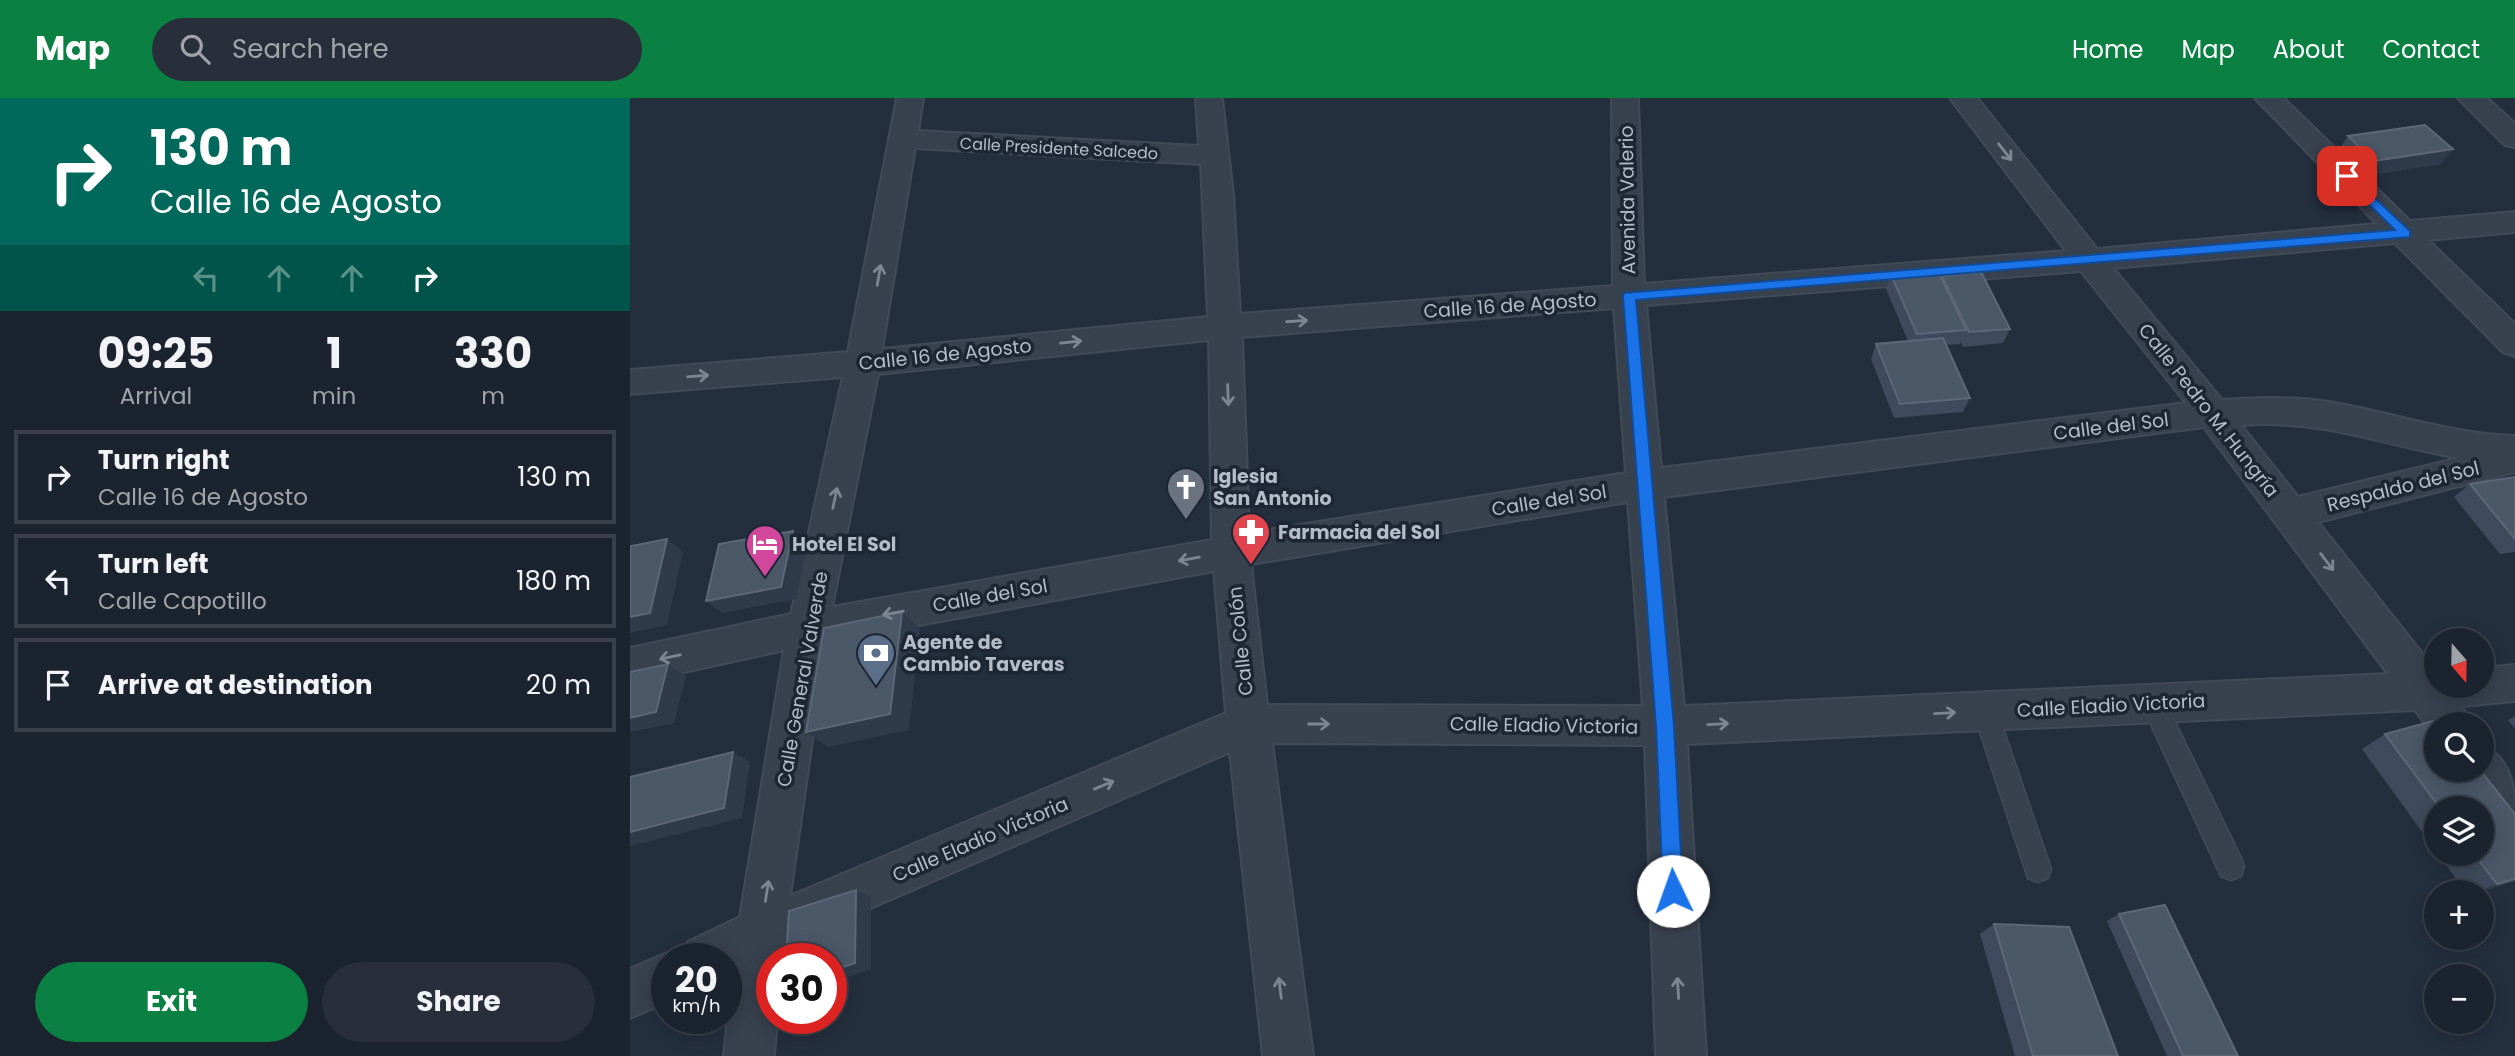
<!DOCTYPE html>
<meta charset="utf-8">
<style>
:root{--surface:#1b232e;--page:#282f3a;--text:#f1f3f6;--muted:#a0a4aa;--line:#39404a;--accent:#0b8043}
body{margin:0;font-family:Poppins,sans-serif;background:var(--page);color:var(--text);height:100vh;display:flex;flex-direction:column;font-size:26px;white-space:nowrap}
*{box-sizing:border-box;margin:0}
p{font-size:23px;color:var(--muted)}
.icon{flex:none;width:38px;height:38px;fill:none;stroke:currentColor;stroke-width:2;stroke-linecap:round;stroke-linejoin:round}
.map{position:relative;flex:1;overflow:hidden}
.sheet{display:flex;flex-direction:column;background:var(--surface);width:630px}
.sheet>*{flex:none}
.banner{background:#00695c;color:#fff;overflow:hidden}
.needle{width:46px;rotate:160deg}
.controls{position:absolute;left:1794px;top:530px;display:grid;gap:14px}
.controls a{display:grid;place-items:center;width:70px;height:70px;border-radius:50%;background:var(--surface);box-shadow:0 4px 18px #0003,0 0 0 2px var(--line);font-size:35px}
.speed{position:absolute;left:21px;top:845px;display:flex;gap:14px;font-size:35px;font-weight:700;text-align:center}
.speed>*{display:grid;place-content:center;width:91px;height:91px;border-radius:50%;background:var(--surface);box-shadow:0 4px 18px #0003,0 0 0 2px var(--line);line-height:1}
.speed small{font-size:18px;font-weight:400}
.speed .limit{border:10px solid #d22;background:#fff;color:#111}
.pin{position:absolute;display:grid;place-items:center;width:60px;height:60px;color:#fff;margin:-30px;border-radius:14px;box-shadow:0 4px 10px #0006}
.me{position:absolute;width:77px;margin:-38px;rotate:357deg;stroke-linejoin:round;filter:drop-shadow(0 0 5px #0008)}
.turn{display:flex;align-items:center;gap:24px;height:147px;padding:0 35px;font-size:32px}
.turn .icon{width:91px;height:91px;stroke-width:2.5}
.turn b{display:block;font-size:49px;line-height:60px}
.lanes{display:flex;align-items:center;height:66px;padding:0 35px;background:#0003;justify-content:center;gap:35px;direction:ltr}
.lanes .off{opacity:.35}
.eta{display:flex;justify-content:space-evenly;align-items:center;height:119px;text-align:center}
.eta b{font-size:42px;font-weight:700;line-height:49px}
.primary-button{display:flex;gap:14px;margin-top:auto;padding:14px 35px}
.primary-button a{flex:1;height:80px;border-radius:42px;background:var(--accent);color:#fff;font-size:28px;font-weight:700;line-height:80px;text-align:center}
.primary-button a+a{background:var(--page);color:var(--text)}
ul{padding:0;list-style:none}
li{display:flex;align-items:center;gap:21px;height:94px;margin:0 14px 10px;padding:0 21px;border:4px solid var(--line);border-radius:0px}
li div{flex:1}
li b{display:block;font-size:26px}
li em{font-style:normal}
header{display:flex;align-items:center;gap:42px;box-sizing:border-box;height:98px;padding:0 35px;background:var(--accent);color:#fff}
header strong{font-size:33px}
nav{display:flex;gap:38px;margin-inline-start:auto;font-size:24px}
.search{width:490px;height:63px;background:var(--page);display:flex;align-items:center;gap:18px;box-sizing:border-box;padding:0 24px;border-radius:38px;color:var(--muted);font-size:26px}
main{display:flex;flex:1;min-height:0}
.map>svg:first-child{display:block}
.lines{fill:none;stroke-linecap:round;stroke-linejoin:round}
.service-casing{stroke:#414a57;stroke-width:3}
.minor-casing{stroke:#414a57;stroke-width:4}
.service{fill:#38414e;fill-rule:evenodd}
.minor{fill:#38414e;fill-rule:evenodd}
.wall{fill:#3f4b5c}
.shaded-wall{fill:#2f3b4b}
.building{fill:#4b5868;stroke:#5c6777;stroke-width:2}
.oneway{stroke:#7c8592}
.route{fill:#1a73e8;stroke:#114b97;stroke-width:2}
.labels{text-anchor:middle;stroke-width:7;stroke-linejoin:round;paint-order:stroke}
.far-street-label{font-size:16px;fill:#b4bcc9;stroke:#1d2633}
.street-label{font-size:19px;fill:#b4bcc9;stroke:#1d2633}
.poi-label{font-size:19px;font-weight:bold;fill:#b4bcc9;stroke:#1d2633;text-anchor:start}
</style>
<header>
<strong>Map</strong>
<div class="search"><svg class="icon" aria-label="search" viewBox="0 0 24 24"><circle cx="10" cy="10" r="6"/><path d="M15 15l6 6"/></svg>Search here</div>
<nav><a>Home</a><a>Map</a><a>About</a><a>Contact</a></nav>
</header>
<main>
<section class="sheet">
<div class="banner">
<div class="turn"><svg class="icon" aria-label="right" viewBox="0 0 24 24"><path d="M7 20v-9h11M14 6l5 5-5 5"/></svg><div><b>130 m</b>Calle 16 de Agosto</div></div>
<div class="lanes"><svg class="icon off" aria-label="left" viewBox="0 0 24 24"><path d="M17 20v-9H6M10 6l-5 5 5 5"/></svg><svg class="icon off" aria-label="ahead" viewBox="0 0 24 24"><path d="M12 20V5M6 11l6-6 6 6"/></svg><svg class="icon off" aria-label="ahead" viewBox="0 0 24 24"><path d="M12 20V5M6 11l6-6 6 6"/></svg><svg class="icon" aria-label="right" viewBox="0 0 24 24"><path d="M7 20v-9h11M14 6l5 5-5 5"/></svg></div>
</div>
<div class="eta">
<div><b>09:25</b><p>Arrival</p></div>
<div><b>1</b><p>min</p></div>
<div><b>330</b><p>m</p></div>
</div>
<ul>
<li><svg class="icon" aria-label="right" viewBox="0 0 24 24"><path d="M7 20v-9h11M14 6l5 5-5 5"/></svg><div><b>Turn right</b><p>Calle 16 de Agosto</p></div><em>130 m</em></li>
<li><svg class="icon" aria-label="left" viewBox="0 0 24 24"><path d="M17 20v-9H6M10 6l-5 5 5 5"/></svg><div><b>Turn left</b><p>Calle Capotillo</p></div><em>180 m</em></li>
<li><svg class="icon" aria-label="arrive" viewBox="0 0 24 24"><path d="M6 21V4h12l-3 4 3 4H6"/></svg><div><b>Arrive at destination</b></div><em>20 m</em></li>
</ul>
<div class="primary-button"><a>Exit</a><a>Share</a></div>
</section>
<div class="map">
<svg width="1885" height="958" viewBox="0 0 1885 958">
<rect width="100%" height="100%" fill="#242f3e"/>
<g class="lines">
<defs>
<g id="service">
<path d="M1523 594 1532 597 1611 760 1614 769 1611 778 1601 782 1591 778 1511 605 1514 597Z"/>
<path d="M1355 602 1364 605 1367 613 1421 771 1418 780 1408 784 1398 780 1395 771 1343 613 1346 605Z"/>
</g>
<g id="minor">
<path d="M267 0H293L288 33 569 48 566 0H592L603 97 610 216 983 188 982 0H1008L1014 186 1436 153 1320 0H1347L1467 151 1747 126 1625 0H1653L1780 123 1885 114V134L1798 142 1885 226V258L1873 254 1765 145 1483 170 1592 302C1629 300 1667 298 1705 305 1766 316 1823 336 1885 338V374L1688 424 1806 573V588H1852V570L1885 567V603L1832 608 1841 626H1806V640L1785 612 1057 646 1076 958H1026L1015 647 642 645 683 958H633L600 654 153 848 152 861H142V920H147L144 958H94L103 872 96 876V861H37V904L0 920V871L37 855 51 861 58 844 110 819 154 552 0 586V550L161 516 213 279 0 296V272L218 254ZM285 50 571 66 578 219 252 251ZM1451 173 1556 305 1031 370 1016 207ZM984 210 996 375 619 435 612 239ZM579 242 582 442 202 509 248 276ZM1630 326C1702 325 1759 348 1829 360L1668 399 1611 327ZM1574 329 1758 576 1054 608 1034 399ZM998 404 1013 608 637 607 621 466ZM584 473 596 615 160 798 196 544Z"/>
<path d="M1828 0H1857L1885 26V49L1875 47Z"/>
<path d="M1852 647C1885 663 1885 693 1885 731L1869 725 1833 672H1852Z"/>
</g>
</defs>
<use href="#service" class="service-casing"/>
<use href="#minor" class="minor-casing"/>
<use href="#service" class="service"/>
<use href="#minor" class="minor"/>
</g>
<g class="wall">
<path d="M1718 38 1811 66 1733 78 1708 53Z"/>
<path d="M1261 177 1311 180 1312 178 1380 231 1373 245 1333 249 1330 244V246L1316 247 1340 300 1333 314 1264 320 1241 261 1246 246 1278 243 1256 191Z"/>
<path d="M1885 379V454L1870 456 1824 399 1840 386Z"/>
<path d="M1885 618V631L1878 622Z"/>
<path d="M1755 636 1885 716V783L1849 794H1836L1808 756H1852V710H1806V753L1732 651Z"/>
<path d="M1489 816 1608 958H1537L1477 823Z"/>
<path d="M1364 826 1488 958H1385L1350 836Z"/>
</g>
<g class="shaded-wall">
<path d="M1823 51 1811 66 1733 78 1744 63Z"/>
<path d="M163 433 177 446 166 501 92 515 76 503Z"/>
<path d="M37 441 53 454 37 527 0 535V519Z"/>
<path d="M272 514 290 531 279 632 198 649 176 634Z"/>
<path d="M38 566 56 578 44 625 0 634V620Z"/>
<path d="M103 654 120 664 112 720 0 748V734Z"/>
<path d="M1885 781V783L1847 794 1867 786Z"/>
<path d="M226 792 241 799V871L201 885V873Z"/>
</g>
<g class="building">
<path d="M1795 27 1823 51 1744 63 1718 38Z"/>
<path d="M1308 173 1336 232 1287 236 1261 177Z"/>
<path d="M1351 174 1380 231 1339 234 1312 178Z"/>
<path d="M1313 240 1340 300 1270 306 1246 246Z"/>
<path d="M1885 379V441L1840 386Z"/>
<path d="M163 433 151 489 76 503 89 446Z"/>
<path d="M37 441 20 515 0 519V452L1 448Z"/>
<path d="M272 514 260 616 176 634 194 530Z"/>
<path d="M38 566 26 614 0 620V574Z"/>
<path d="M1810 621 1815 626H1806V672H1850L1885 716V781L1867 786 1844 756H1852V710H1810L1755 636Z"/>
<path d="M103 654 94 710 0 734V679Z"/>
<path d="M226 792 225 865 201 873V861H156L159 813Z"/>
<path d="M1535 807 1608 958H1553L1489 816Z"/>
<path d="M1364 826 1439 829 1488 958H1403Z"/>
</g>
<defs><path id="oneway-shaft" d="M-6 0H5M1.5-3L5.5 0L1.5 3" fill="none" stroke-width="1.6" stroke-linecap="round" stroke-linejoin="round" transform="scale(1.75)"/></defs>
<g class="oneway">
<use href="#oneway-shaft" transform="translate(1375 54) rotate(52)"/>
<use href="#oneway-shaft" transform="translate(249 177) rotate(-80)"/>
<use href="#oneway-shaft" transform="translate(667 223) rotate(-4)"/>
<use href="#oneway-shaft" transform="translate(441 244) rotate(-6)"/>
<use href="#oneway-shaft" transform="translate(68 278) rotate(-5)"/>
<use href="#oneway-shaft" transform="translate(598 297) rotate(88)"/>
<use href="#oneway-shaft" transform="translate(205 400) rotate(-78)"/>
<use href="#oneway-shaft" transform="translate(559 461) rotate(170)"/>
<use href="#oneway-shaft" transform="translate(1697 464) rotate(53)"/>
<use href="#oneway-shaft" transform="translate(263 515) rotate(170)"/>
<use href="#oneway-shaft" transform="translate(40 559) rotate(168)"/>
<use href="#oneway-shaft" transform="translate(1315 615) rotate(-3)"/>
<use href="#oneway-shaft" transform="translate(689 626)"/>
<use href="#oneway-shaft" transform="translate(1088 626) rotate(-3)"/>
<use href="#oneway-shaft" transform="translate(474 687) rotate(-23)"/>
<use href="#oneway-shaft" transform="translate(137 793) rotate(-81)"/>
<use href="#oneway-shaft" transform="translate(650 890) rotate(-97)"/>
<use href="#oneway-shaft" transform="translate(1048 890) rotate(-93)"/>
</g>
<path class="route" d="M1717 74 1780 133V139L1006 202 1044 628 1053 793 1050 800 1043 803 1036 800 1033 793 1026 628 993 198 994 195 1765 132 1712 80V75Z"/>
<defs>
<symbol id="church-pin" viewBox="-11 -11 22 30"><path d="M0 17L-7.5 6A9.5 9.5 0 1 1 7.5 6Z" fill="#6b7280" stroke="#1d2633"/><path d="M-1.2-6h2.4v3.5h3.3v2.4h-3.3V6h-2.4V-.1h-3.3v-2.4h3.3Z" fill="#fff"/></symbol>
<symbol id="pharmacy-pin" viewBox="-11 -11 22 30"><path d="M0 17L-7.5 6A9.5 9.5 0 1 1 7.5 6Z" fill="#e0444e" stroke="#1d2633"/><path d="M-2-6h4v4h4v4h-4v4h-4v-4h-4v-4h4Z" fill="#fff"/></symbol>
<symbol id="hotel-pin" viewBox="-11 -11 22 30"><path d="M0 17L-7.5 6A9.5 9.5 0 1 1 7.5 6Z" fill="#d1479c" stroke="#1d2633"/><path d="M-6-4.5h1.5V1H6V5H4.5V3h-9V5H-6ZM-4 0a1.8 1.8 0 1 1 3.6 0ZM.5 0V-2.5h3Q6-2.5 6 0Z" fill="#fff"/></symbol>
<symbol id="bank-pin" viewBox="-11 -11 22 30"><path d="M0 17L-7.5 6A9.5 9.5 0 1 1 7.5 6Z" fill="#5c6f8a" stroke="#1d2633"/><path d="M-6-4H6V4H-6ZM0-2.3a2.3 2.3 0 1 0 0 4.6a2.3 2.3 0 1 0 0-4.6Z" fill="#fff"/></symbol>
</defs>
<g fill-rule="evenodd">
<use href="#church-pin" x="534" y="367" width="44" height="60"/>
<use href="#pharmacy-pin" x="599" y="412" width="44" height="60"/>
<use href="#hotel-pin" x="113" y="424" width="44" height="60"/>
<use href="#bank-pin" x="224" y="533" width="44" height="60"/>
</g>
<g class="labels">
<g class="far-street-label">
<text transform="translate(429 50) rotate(3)" y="6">Calle Presidente Salcedo</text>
</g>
<g class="street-label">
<text transform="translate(997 102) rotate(-91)" y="7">Avenida Valerio</text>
<text transform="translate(880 207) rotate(-4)" y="7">Calle 16 de Agosto</text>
<text transform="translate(315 256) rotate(-6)" y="7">Calle 16 de Agosto</text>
<text transform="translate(1579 312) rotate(52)" y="7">Calle Pedro M. Hungría</text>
<text transform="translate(1481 328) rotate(-7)" y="7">Calle del Sol</text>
<text transform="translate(1773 388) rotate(-14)" y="7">Respaldo del Sol</text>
<text transform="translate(919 402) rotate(-9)" y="7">Calle del Sol</text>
<text transform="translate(360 497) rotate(-10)" y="7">Calle del Sol</text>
<text transform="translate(610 543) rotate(-96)" y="7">Calle Colón</text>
<text transform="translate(172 581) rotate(-80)" y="7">Calle General Valverde</text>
<text transform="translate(1481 607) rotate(-3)" y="7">Calle Eladio Victoria</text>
<text transform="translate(914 627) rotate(1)" y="7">Calle Eladio Victoria</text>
<text transform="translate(350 741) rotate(-23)" y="7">Calle Eladio Victoria</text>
</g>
<g class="poi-label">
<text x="583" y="385">Iglesia<tspan x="583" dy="22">San Antonio</tspan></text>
<text x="648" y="441">Farmacia del Sol</text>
<text x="162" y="453">Hotel El Sol</text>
<text x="273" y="551">Agente de<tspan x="273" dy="22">Cambio Taveras</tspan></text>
</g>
</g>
</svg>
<div class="controls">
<a><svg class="needle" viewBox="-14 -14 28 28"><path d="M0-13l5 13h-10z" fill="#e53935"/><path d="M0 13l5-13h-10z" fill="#a0a4aa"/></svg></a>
<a><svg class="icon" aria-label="search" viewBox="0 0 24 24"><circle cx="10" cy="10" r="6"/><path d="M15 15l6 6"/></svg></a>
<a><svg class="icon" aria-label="layers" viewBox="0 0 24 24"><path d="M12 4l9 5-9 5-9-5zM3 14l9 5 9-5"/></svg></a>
<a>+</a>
<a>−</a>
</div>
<div class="speed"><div>20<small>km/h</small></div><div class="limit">30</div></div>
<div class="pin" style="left:1717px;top:78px;background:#d93025"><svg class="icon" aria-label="arrive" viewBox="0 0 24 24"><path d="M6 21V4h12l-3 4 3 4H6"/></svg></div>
<svg class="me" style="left:1043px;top:793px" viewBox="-20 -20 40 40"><circle r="19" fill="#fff"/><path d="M0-13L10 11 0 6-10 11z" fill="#1a73e8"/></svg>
</div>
</main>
